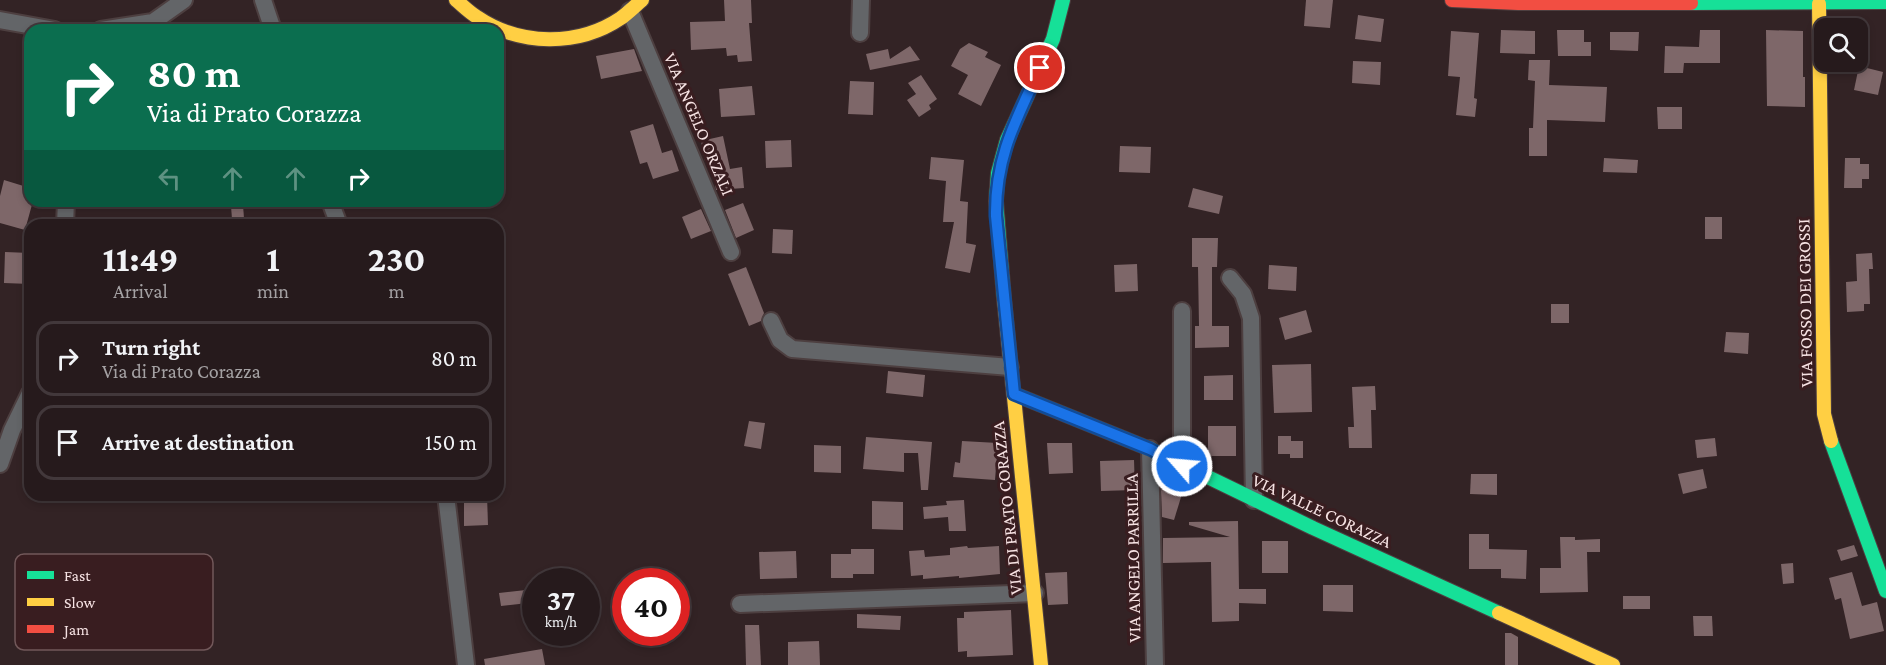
<!DOCTYPE html>
<style>
:root{--surface:#261a1c;--page:#322729;--text:#f1f3f6;--muted:#a4a1a3;--line:#42383b}
body{margin:0;font-family:"Crimson Pro",serif;background:var(--page);color:var(--text);height:100vh;display:flex;flex-direction:column;font-size:22px;white-space:nowrap}
*{box-sizing:border-box;margin:0}
p{font-size:20px;color:var(--muted)}
.icon{flex:none;width:33px;height:33px;fill:none;stroke:currentColor;stroke-width:2;stroke-linecap:round;stroke-linejoin:round}
.map{position:relative;flex:1;overflow:hidden}
.sheet{position:absolute;left:24px;top:219px;width:480px;height:282px;display:flex;flex-direction:column;background:var(--surface);border-radius:18px;box-shadow:0 3px 9px #0003,0 0 0 2px var(--line)}
.sheet>*{flex:none}
.banner{position:absolute;left:24px;top:24px;width:480px;height:183px;border-radius:18px;box-shadow:0 3px 9px #0003,0 0 0 2px var(--line);background:#0b6e4f;color:#fff;overflow:hidden}
.buttons{position:absolute;left:1814px;top:18px;display:grid;gap:12px}
.buttons a{display:grid;place-items:center;width:54px;height:54px;border-radius:12px;background:var(--surface);box-shadow:0 3px 9px #0003,0 0 0 2px var(--line);font-size:30px}
.speed{position:absolute;left:522px;top:568px;display:flex;gap:12px;font-size:30px;font-weight:700;text-align:center}
.speed>*{display:grid;place-content:center;width:78px;height:78px;border-radius:50%;background:var(--surface);box-shadow:0 3px 9px #0003,0 0 0 2px var(--line);line-height:1}
.speed small{font-size:15px;font-weight:400}
.speed .limit{border:9px solid #d22;background:#fff;color:#111}
.pin{position:absolute;display:grid;place-items:center;width:51px;height:51px;color:#fff;margin:-26px;border:3px solid #fff;border-radius:50%;box-shadow:0 2px 6px #0007}
.me{position:absolute;width:66px;margin:-33px;rotate:297deg;stroke-linejoin:round;filter:drop-shadow(0 0 4px #0008)}
.turn{display:flex;align-items:center;gap:21px;height:126px;padding:0 24px;font-size:27px}
.turn .icon{width:78px;height:78px;stroke-width:2.5}
.turn b{display:block;font-size:42px;line-height:51px}
.lanes{display:flex;align-items:center;height:57px;padding:0 24px;background:#0003;justify-content:center;gap:30px;direction:ltr}
.lanes .off{opacity:.35}
.eta{display:flex;justify-content:space-evenly;align-items:center;height:102px;text-align:center}
.eta b{font-size:36px;font-weight:700;line-height:42px}
ul{padding:0;list-style:none}
li{display:flex;align-items:center;gap:18px;height:75px;margin:0 12px 9px;padding:0 12px;border:3px solid var(--line);border-radius:18px}
li div{flex:1}
li b{display:block;font-size:22px}
li em{font-style:normal}
.map>svg:first-child{display:block}
.building{fill:#7e6769}
.lines{fill:none;stroke-linecap:round;stroke-linejoin:round}
.street-casing{stroke:#4d3f40;stroke-width:20}
.fast-casing{stroke:#4d3f40;stroke-width:16}
.slow-casing{stroke:#4d3f40;stroke-width:16}
.jam-casing{stroke:#4d3f40;stroke-width:16}
.street{stroke:#636568;stroke-width:16}
.fast{stroke:#16e098;stroke-width:14}
.slow{stroke:#ffcf43;stroke-width:14}
.jam{stroke:#f24e42;stroke-width:14}
.route-casing{stroke:#114b97;stroke-width:15}
.route{stroke:#1a73e8;stroke-width:10}
.labels{text-anchor:middle;stroke-width:6;stroke-linejoin:round;paint-order:stroke}
.street-label{font-size:18px;fill:#f6e2e3;stroke:#391d20}
.key{fill:#391d20;stroke:#72585a;stroke-width:1.5}
.key-label{font-size:16px;fill:#f6e2e3}
</style>
<div class="map">
<svg width="1886" height="665" viewBox="0 0 1886 665">
<rect width="100%" height="100%" fill="#332325"/>
<g class="building">
<path d="M724 0H751L752 23H749L752 61 738 62 737 55 727 56 726 48 691 50 690 22 725 21Z"/>
<path d="M1306 0H1333L1330 28 1304 26Z"/>
<path d="M1358 15 1384 19 1381 42 1355 39Z"/>
<path d="M1501 30 1535 31V54L1500 53Z"/>
<path d="M1557 30H1584V42H1591V56H1558Z"/>
<path d="M1700 30H1720V63H1684L1683 73H1664L1665 46 1699 47Z"/>
<path d="M1766 30 1803 31V77H1805V107L1767 106Z"/>
<path d="M1451 31 1479 33 1474 98 1477 99 1475 117 1456 115 1460 77 1448 76Z"/>
<path d="M1610 32H1639L1638 51 1610 50Z"/>
<path d="M969 43 988 52 985 57 1001 65 981 106 958 94 968 75 951 66 960 49Z"/>
<path d="M910 46 920 60 870 70 866 54 888 49 890 59Z"/>
<path d="M634 49 642 71 601 79 596 56Z"/>
<path d="M1529 60H1550L1549 85 1607 87 1605 122 1547 120V156H1529V128H1533L1535 81 1528 80Z"/>
<path d="M1353 61 1381 62 1380 85 1352 83Z"/>
<path d="M1859 66 1883 72 1878 95 1854 90Z"/>
<path d="M921 75 937 99 929 105 931 109 919 117 907 100 916 94 908 83Z"/>
<path d="M850 81 874 82 873 115 848 114Z"/>
<path d="M752 86 755 115 721 117 719 89Z"/>
<path d="M1657 107H1682V129H1658Z"/>
<path d="M653 124 662 153 672 150 679 171 653 179 647 162 640 164 630 131Z"/>
<path d="M723 136 730 169 742 167 744 188 716 190 712 160 705 161 701 141Z"/>
<path d="M791 140 792 167 766 168 765 141Z"/>
<path d="M1120 146 1151 147 1150 173 1119 172Z"/>
<path d="M931 157 964 160 960 201 968 202 966 243 976 245 970 273 945 268 954 222H943L946 181 929 179Z"/>
<path d="M1604 158 1638 160 1637 173 1603 172Z"/>
<path d="M1845 158H1860V164H1869V179H1862V188H1844Z"/>
<path d="M4 180 30 188V201H33L25 230 0 223V196Z"/>
<path d="M1193 188 1223 196 1219 214 1188 207Z"/>
<path d="M743 203 754 230 736 238 725 210Z"/>
<path d="M243 204 244 219 232 220 231 205Z"/>
<path d="M701 209 711 231 691 239 682 217Z"/>
<rect x="1705" y="217" width="17" height="22"/>
<path d="M773 229 793 230 792 254 772 253Z"/>
<path d="M1192 238H1218L1217 267H1212V326H1229V347L1195 348V326H1199L1198 267H1192Z"/>
<path d="M5 252 30 253V284L4 283Z"/>
<path d="M1872 253 1873 269H1869L1870 304H1864V311L1847 312 1846 282 1857 281 1856 254Z"/>
<path d="M1137 264 1138 291 1115 292 1114 265Z"/>
<path d="M1269 265 1297 267 1296 291 1268 289Z"/>
<path d="M746 267 764 313 761 321 749 326 728 274Z"/>
<rect x="1551" y="304" width="18" height="19"/>
<path d="M1306 310 1312 332 1285 340 1279 318Z"/>
<path d="M1726 332 1749 333 1748 354 1724 352Z"/>
<path d="M1311 364 1312 412 1274 413 1272 365Z"/>
<path d="M888 371 925 375 923 397 886 393Z"/>
<path d="M1233 375V400H1204V376Z"/>
<path d="M1375 386 1376 410H1371L1372 448H1349L1348 427H1354L1352 387Z"/>
<path d="M749 421 765 423 761 449 744 446Z"/>
<rect x="1208" y="426" width="28" height="30"/>
<path d="M1278 436H1291V441H1303V458H1290V454H1278Z"/>
<path d="M866 437 932 442 928 490H921L918 453H904V472L863 469Z"/>
<path d="M1715 438 1717 456 1697 458 1695 440Z"/>
<path d="M962 441 998 443 995 480 953 477 955 462 960 463Z"/>
<path d="M1047 443H1072L1073 473 1049 474Z"/>
<path d="M814 445 841 446V473L814 472Z"/>
<path d="M1134 460 1135 490 1101 491 1100 461Z"/>
<path d="M1703 469 1707 488 1683 494 1678 474Z"/>
<path d="M1167 472 1186 481 1174 520 1162 517 1161 491Z"/>
<path d="M1471 474H1497V495L1470 494Z"/>
<path d="M464 495H487L488 525 464 526Z"/>
<path d="M964 500 966 531H949L948 517 924 519 923 507 947 505 946 501Z"/>
<path d="M872 501 903 502V530L872 529Z"/>
<path d="M1238 521 1239 589H1266V604L1239 603V621L1212 622 1211 562 1163 563V538L1230 537 1189 525V522Z"/>
<path d="M1469 534H1489V549L1527 550 1526 579 1501 578V569H1469Z"/>
<path d="M1560 537H1575V540L1600 539V552H1587L1588 592 1540 593V568H1561Z"/>
<rect x="1262" y="541" width="26" height="32"/>
<path d="M1854 545 1858 556 1841 561 1837 550Z"/>
<path d="M967 546 968 548 999 546 1000 574 959 578V576L923 579V575L911 576 909 551 924 550 925 557 950 555V548Z"/>
<path d="M851 549H874V574H853V578H831V554H851Z"/>
<path d="M796 551 797 578 760 579 759 552Z"/>
<path d="M1793 563 1794 583 1783 584 1781 564Z"/>
<path d="M1067 572 1068 604 1048 605 1045 573Z"/>
<path d="M1852 572 1862 606 1877 602 1884 631 1850 639 1841 598 1835 600 1829 578Z"/>
<path d="M1323 585H1353V612L1323 611Z"/>
<path d="M526 590 528 603 501 606 499 593Z"/>
<rect x="1623" y="596" width="27" height="13"/>
<path d="M1011 610 1013 655 967 657V651L958 652 957 618H964V612Z"/>
<path d="M857 614 901 616 900 630 857 628Z"/>
<path d="M1693 616H1712L1713 636H1694Z"/>
<path d="M745 625H759L761 665H746Z"/>
<path d="M1505 633H1511L1518 637V665H1505Z"/>
<path d="M819 641 820 665H788V642Z"/>
<path d="M542 649 545 665H485L484 659Z"/>
</g>
<g class="lines">
<defs>
<g id="street">
<path d="M263 0 273 30"/>
<path d="M630 11 731 252"/>
<path d="M0 20 55 30"/>
<path d="M101 30 153 22 184 0"/>
<path d="M860 33 861 0"/>
<path d="M330 201 339 225"/>
<path d="M65 225 66 201"/>
<path d="M1230 278 1243 294 1251 318 1254 500"/>
<path d="M771 321 780 340 792 349 1010 367"/>
<path d="M1150 449 1155 665"/>
<path d="M0 464 12 430 30 393"/>
<path d="M1182 466V311"/>
<path d="M446 495 466 665"/>
<path d="M740 604 1035 593"/>
</g>
<g id="fast">
<path d="M1691 3 1886 2"/>
<path d="M1004 298 996 201 998 173 1007 140 1053 39 1063 0"/>
<path d="M1014 394 1150 449 1313 528 1499 613"/>
<path d="M1831 441 1886 591"/>
</g>
<g id="slow">
<path d="M456 0C463 6 470 13 477 17 520 46 578 47 621 18 628 13 635 6 642 0"/>
<path d="M1819 4 1824 414 1831 441"/>
<path d="M1004 298 1041 665"/>
<path d="M1499 613 1613 665"/>
</g>
<path id="jam" d="M1452 0 1518 3H1691"/>
</defs>
<use href="#street" class="street-casing"/>
<use href="#fast" class="fast-casing"/>
<use href="#slow" class="slow-casing"/>
<use href="#jam" class="jam-casing"/>
<use href="#street" class="street"/>
<use href="#fast" class="fast"/>
<use href="#slow" class="slow"/>
<use href="#jam" class="jam"/>
</g>
<g class="lines">
<defs>
<path id="route" d="M1040 68C1016 120 995 157 996 216L1014 394 1150 449 1182 466"/>
</defs>
<use href="#route" class="route-casing"/>
<use href="#route" class="route"/>
</g>
<g class="labels">
<g class="street-label">
<text transform="translate(699 124) rotate(67)" y="6">VIA ANGELO ORZALI</text>
<text transform="translate(1805 303) rotate(-91)" y="6">VIA FOSSO DEI GROSSI</text>
<text transform="translate(1007 508) rotate(-96)" y="6">VIA DI PRATO CORAZZA</text>
<text transform="translate(1322 511) rotate(25)" y="6">VIA VALLE CORAZZA</text>
<text transform="translate(1133 558) rotate(-91)" y="6">VIA ANGELO PARRILLA</text>
</g>
</g>
<rect x="15" y="554" width="198" height="96" rx="9" class="key"/>
<rect x="27" y="571" width="27" height="8" fill="#16e098"/>
<rect x="27" y="598" width="27" height="8" fill="#ffcf43"/>
<rect x="27" y="625" width="27" height="8" fill="#f24e42"/>
<g class="key-label">
<text x="64" y="581">Fast</text>
<text x="64" y="608">Slow</text>
<text x="64" y="635">Jam</text>
</g>
</svg>
<div class="buttons">
<a><svg class="icon" aria-label="search" viewBox="0 0 24 24"><circle cx="10" cy="10" r="6"/><path d="M15 15l6 6"/></svg></a>
</div>
<div class="speed"><div>37<small>km/h</small></div><div class="limit">40</div></div>
<div class="pin" style="left:1040px;top:68px;background:#d93025"><svg class="icon" aria-label="arrive" viewBox="0 0 24 24"><path d="M6 21V4h12l-3 4 3 4H6"/></svg></div>
<svg class="me" style="left:1182px;top:466px" viewBox="-20 -20 40 40"><circle r="17" fill="#1a73e8" stroke="#fff" stroke-width="3"/><path d="M0-11L8 9 0 5-8 9z" fill="#fff"/></svg>
<div class="banner">
<div class="turn"><svg class="icon" aria-label="right" viewBox="0 0 24 24"><path d="M7 20v-9h11M14 6l5 5-5 5"/></svg><div><b>80 m</b>Via di Prato Corazza</div></div>
<div class="lanes"><svg class="icon off" aria-label="left" viewBox="0 0 24 24"><path d="M17 20v-9H6M10 6l-5 5 5 5"/></svg><svg class="icon off" aria-label="ahead" viewBox="0 0 24 24"><path d="M12 20V5M6 11l6-6 6 6"/></svg><svg class="icon off" aria-label="ahead" viewBox="0 0 24 24"><path d="M12 20V5M6 11l6-6 6 6"/></svg><svg class="icon" aria-label="right" viewBox="0 0 24 24"><path d="M7 20v-9h11M14 6l5 5-5 5"/></svg></div>
</div>
<section class="sheet">
<div class="eta">
<div><b>11:49</b><p>Arrival</p></div>
<div><b>1</b><p>min</p></div>
<div><b>230</b><p>m</p></div>
</div>
<ul>
<li><svg class="icon" aria-label="right" viewBox="0 0 24 24"><path d="M7 20v-9h11M14 6l5 5-5 5"/></svg><div><b>Turn right</b><p>Via di Prato Corazza</p></div><em>80 m</em></li>
<li><svg class="icon" aria-label="arrive" viewBox="0 0 24 24"><path d="M6 21V4h12l-3 4 3 4H6"/></svg><div><b>Arrive at destination</b></div><em>150 m</em></li>
</ul>
</section>
</div>
